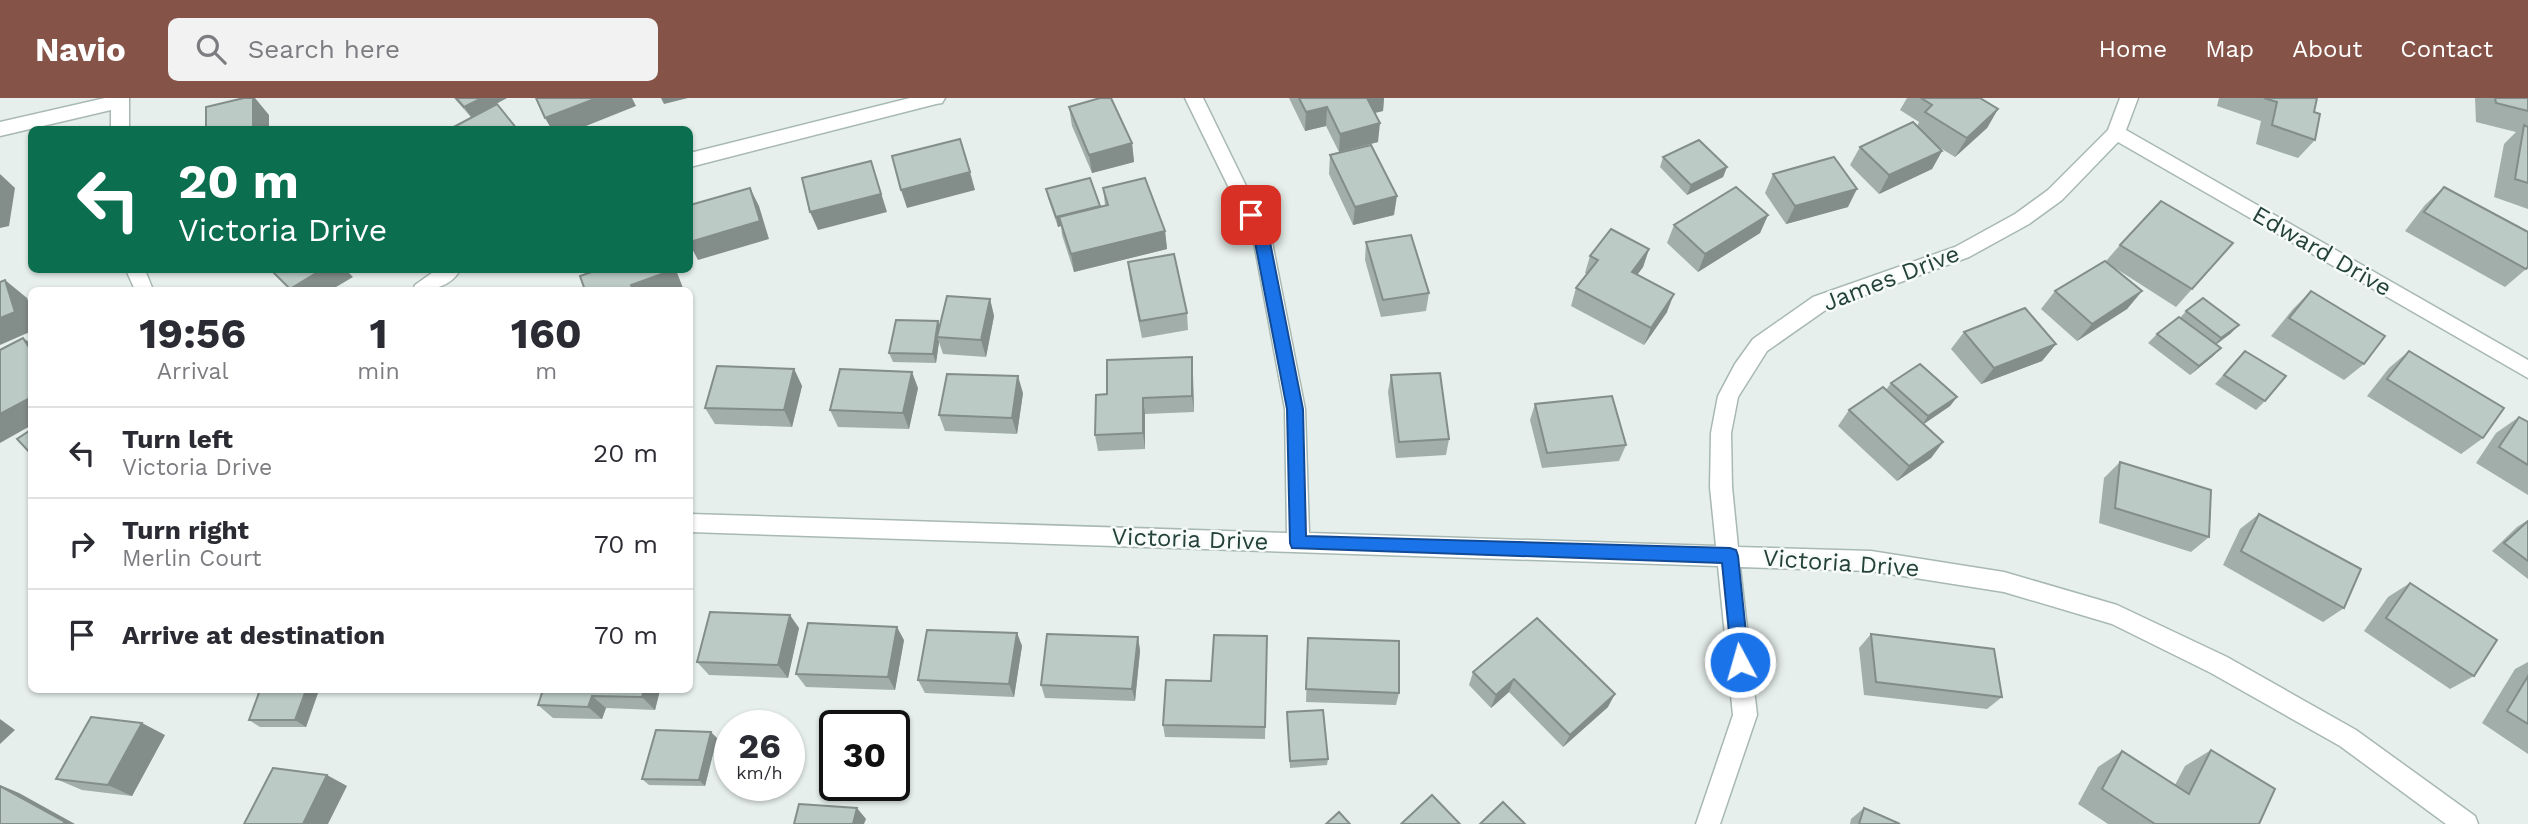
<!DOCTYPE html>
<style>
:root{--surface:#fff;--page:#f2f2f3;--text:#2b2b33;--muted:#7c7c81;--line:#e1e1e2;--accent:#855347}
body{margin:0;font-family:"Work Sans",sans-serif;background:var(--page);color:var(--text);height:100vh;display:flex;flex-direction:column;font-size:26px;white-space:nowrap}
*{box-sizing:border-box;margin:0}
p{font-size:23px;color:var(--muted)}
.icon{flex:none;width:38px;height:38px;fill:none;stroke:currentColor;stroke-width:2;stroke-linecap:round;stroke-linejoin:round}
.map{position:relative;flex:1;overflow:hidden}
.sheet{position:absolute;left:28px;top:189px;width:665px;height:406px;display:flex;flex-direction:column;background:var(--surface);border-radius:10px;box-shadow:0 2px 5px #0004}
.sheet>*{flex:none}
.banner{position:absolute;left:28px;top:28px;width:665px;height:147px;border-radius:10px;box-shadow:0 2px 5px #0004;background:#0b6e4f;color:#fff;overflow:hidden}
.speed{position:absolute;left:714px;top:612px;display:flex;gap:14px;font-size:35px;font-weight:700;text-align:center}
.speed>*{display:grid;place-content:center;width:91px;height:91px;border-radius:50%;background:var(--surface);box-shadow:0 2px 5px #0004;line-height:1}
.speed small{font-size:18px;font-weight:400}
.speed .limit{border:4px solid #111;border-radius:10px;background:#fff;color:#111}
.pin{position:absolute;display:grid;place-items:center;width:60px;height:60px;color:#fff;margin:-30px;border-radius:14px;box-shadow:0 4px 10px #0006}
.me{position:absolute;width:77px;margin:-38px;rotate:354deg;stroke-linejoin:round;filter:drop-shadow(0 0 5px #0008)}
.turn{display:flex;align-items:center;gap:24px;height:147px;padding:0 35px;font-size:32px}
.turn .icon{width:91px;height:91px;stroke-width:2.5}
.turn b{display:block;font-size:49px;line-height:60px}
.eta{display:flex;justify-content:space-evenly;align-items:center;height:119px;text-align:center}
.eta b{font-size:42px;font-weight:700;line-height:49px}
ul{padding:0;list-style:none}
li{display:flex;align-items:center;gap:21px;height:91px;padding:0 35px;border-top:2px solid var(--line)}
li div{flex:1}
li b{display:block;font-size:26px}
li em{font-style:normal}
header{display:flex;align-items:center;gap:42px;box-sizing:border-box;height:98px;padding:0 35px;background:var(--accent);color:#fff}
header strong{font-size:33px}
nav{display:flex;gap:38px;margin-inline-start:auto;font-size:24px}
.search{width:490px;height:63px;background:var(--page);display:flex;align-items:center;gap:18px;box-sizing:border-box;padding:0 24px;border-radius:10px;color:var(--muted);font-size:26px}
.map>svg:first-child{display:block}
.lines{fill:none;stroke-linecap:round;stroke-linejoin:round}
.street-casing{stroke:#a8b8b2;stroke-width:3}
.street{fill:#fff;fill-rule:evenodd}
.wall{fill:#a1aea9}
.shaded-wall{fill:#838d89}
.building{fill:#bbcac4;stroke:#838d89;stroke-width:2}
.route{fill:#1a73e8;stroke:#114b97;stroke-width:2}
.labels{text-anchor:middle;stroke-width:5;stroke-linejoin:round;paint-order:stroke}
.street-label{font-size:24px;fill:#24423a;stroke:#f7fbf9}
</style>
<header>
<strong>Navio</strong>
<div class="search"><svg class="icon" aria-label="search" viewBox="0 0 24 24"><circle cx="10" cy="10" r="6"/><path d="M15 15l6 6"/></svg>Search here</div>
<nav><a>Home</a><a>Map</a><a>About</a><a>Contact</a></nav>
</header>
<div class="map">
<svg width="2528" height="726" viewBox="0 0 2528 726">
<rect width="100%" height="100%" fill="#e6efeb"/>
<g class="lines">
<defs>
<g id="street">
<path d="M105 0H129V32H111V12L0 38V24Z"/>
<path d="M910 0H945L942 5 936 6 690 69V55Z"/>
<path d="M1185 0H1203L1271 139 1305 311 1309 435 1716 448 1710 389 1711 335 1718 298 1735 266 1753 241 1813 199 1955 149 2015 116 2048 92 2108 32 2120 0H2138L2126 32 2528 262V280L2118 44 2062 102 2029 126 1969 159 1827 211 1767 253 1738 299 1731 335 1732 389 1738 449 1871 453 2004 474 2117 507 2227 559 2356 632 2475 718 2478 726H2446L2340 648 2211 575 2112 526 2004 494 1871 473 1740 469 1757 617 1720 726H1696L1733 617 1718 468 690 434V416L1287 435 1285 311 1253 139Z"/>
<path d="M126 172H145L153 192H135Z"/>
<path d="M436 172H460C450 190 431 192 413 192L415 187Z"/>
</g>
</defs>
<use href="#street" class="street-casing"/>
<use href="#street" class="street"/>
</g>
<g class="wall">
<path d="M454 0H507L471 19Z"/>
<path d="M1289 0H1384L1383 13 1375 15 1378 44 1339 54 1326 28 1305 33Z"/>
<path d="M1907 0H1980L1998 11 1987 30 1955 59 1937 48 1942 53 1932 71 1879 96 1850 67 1860 49 1917 28 1919 24 1900 12Z"/>
<path d="M2219 0H2317L2314 14 2315 42 2298 60 2256 46 2261 23 2217 8Z"/>
<path d="M2475 0H2528V111L2494 99 2504 46 2516 34 2476 24Z"/>
<path d="M1069 9 1132 45 1134 64 1092 75 1072 28Z"/>
<path d="M1330 57 1394 117 1353 127 1329 76Z"/>
<path d="M1663 59 1727 69 1723 79 1687 97 1660 69Z"/>
<path d="M1773 76 1848 109 1786 126 1765 95Z"/>
<path d="M2444 89 2526 171 2505 189 2405 133 2425 107Z"/>
<path d="M1103 90 1165 133 1167 151 1074 174 1062 137 1061 128 1058 129 1048 100 1046 91 1101 108 1105 107Z"/>
<path d="M1768 117 1760 135 1698 174 1667 145 1674 127Z"/>
<path d="M1366 144 1429 195 1426 213 1381 219 1365 162Z"/>
<path d="M2233 145 2176 209 2115 170 2142 193 2127 211 2077 243 2041 211 2055 193 2106 163 2120 147Z"/>
<path d="M1649 151 1643 169 1637 177 1667 214 1644 247 1571 208 1576 190 1587 176 1585 175 1590 158Z"/>
<path d="M1128 164 1187 215 1188 232 1142 240 1130 181Z"/>
<path d="M2311 193 2364 266 2344 282 2271 238 2293 211Z"/>
<path d="M990 201 994 218 986 259 943 256 939 244 936 265 893 264 889 255 940 229Z"/>
<path d="M2186 213 2239 227 2230 236 2216 247 2221 250 2212 259 2190 277 2148 245 2157 236 2180 220Z"/>
<path d="M1964 234 2056 246 2042 263 1981 286 1951 251Z"/>
<path d="M2245 253 2265 303 2256 312 2215 286Z"/>
<path d="M2409 253 2483 340 2461 356 2367 298 2389 270Z"/>
<path d="M1192 259 1194 314 1145 316V351L1098 353 1095 337 1107 296Z"/>
<path d="M794 271 802 288 792 329 715 326 705 310Z"/>
<path d="M1391 277 1449 341 1446 357 1396 360 1388 294Z"/>
<path d="M1891 285 1957 299 1950 308 1924 326 1943 344 1931 360 1897 383 1838 328 1849 312 1886 292Z"/>
<path d="M918 290 909 331 838 329 830 312Z"/>
<path d="M1023 295 1017 336 945 333 939 317Z"/>
<path d="M1535 306 1626 347 1619 363 1542 370 1530 322Z"/>
<path d="M2519 319 2528 324V397L2476 365 2496 335Z"/>
<path d="M2120 364 2209 439 2191 454 2099 425 2104 380Z"/>
<path d="M2259 416 2344 510 2323 524 2223 467 2240 431Z"/>
<path d="M2528 422V481L2492 453 2517 429Z"/>
<path d="M2410 485 2474 578 2450 591 2364 533 2388 499Z"/>
<path d="M1537 520 1608 609 1563 649 1509 594 1491 610 1469 587 1473 574Z"/>
<path d="M799 530 788 580 709 577 697 564Z"/>
<path d="M1017 535 1022 548 1014 599 925 595 918 582Z"/>
<path d="M1871 536 2002 599 1987 611 1864 597 1859 550Z"/>
<path d="M1267 538 1265 641 1165 639 1163 627 1211 583Z"/>
<path d="M1138 539 1140 553 1135 603 1045 600 1041 587Z"/>
<path d="M1308 540 1399 595 1396 607 1306 604Z"/>
<path d="M904 542 895 592 806 589 796 576Z"/>
<path d="M2528 564V656L2482 625 2515 571Z"/>
<path d="M260 592H319L306 629H260L249 622Z"/>
<path d="M543 592H660L655 612 606 610 602 621 553 620 538 607Z"/>
<path d="M1287 614 1328 661 1327 667 1290 670Z"/>
<path d="M165 637 132 698 82 692 56 681Z"/>
<path d="M717 640 705 688 649 687 642 681Z"/>
<path d="M2211 652 2259 726H2108L2078 706 2098 669 2122 653 2175 687 2185 668Z"/>
<path d="M1864 710 1900 726H1850L1851 721Z"/>
</g>
<g class="shaded-wall">
<path d="M253 0H255L269 17V32H253Z"/>
<path d="M482 0H507L471 19 464 9Z"/>
<path d="M597 0H632L636 8 576 32H552L545 20Z"/>
<path d="M661 0H688L664 6Z"/>
<path d="M1366 0H1384L1383 13 1364 17Z"/>
<path d="M1327 9 1326 28 1305 33 1306 14Z"/>
<path d="M1998 11 1987 30 1955 59 1967 40Z"/>
<path d="M1380 25 1378 44 1339 54 1340 36Z"/>
<path d="M1132 45 1134 64 1092 75 1089 57Z"/>
<path d="M1942 53 1932 71 1879 96 1889 77Z"/>
<path d="M871 63 887 114 818 132 810 114Z"/>
<path d="M1727 69 1723 79 1687 97 1691 87Z"/>
<path d="M970 74 975 92 907 110 901 92Z"/>
<path d="M0 76 15 90 9 128 0 130Z"/>
<path d="M750 90 759 108 769 141 698 162 690 147V144Z"/>
<path d="M1857 91 1848 109 1786 126 1795 108Z"/>
<path d="M1397 98 1394 117 1353 127 1355 109Z"/>
<path d="M1100 108 1059 119 1061 128 1058 129 1056 119Z"/>
<path d="M1768 117 1760 135 1698 174 1705 156Z"/>
<path d="M1165 133 1167 151 1074 174 1071 156Z"/>
<path d="M1649 151 1643 169 1626 192 1632 174Z"/>
<path d="M321 172H346L353 179 331 192H291L290 191Z"/>
<path d="M672 172H676L683 190 675 192H633L631 187Z"/>
<path d="M5 182 27 200 32 214V233L0 247V220Z"/>
<path d="M2142 193 2127 211 2077 243 2092 226Z"/>
<path d="M1674 196 1667 214 1644 247 1651 230Z"/>
<path d="M990 201 994 218 986 259 981 242Z"/>
<path d="M938 223 941 232 937 239 939 244 936 265 933 256Z"/>
<path d="M2239 227 2230 236 2212 249 2221 240Z"/>
<path d="M23 240 32 246V254Z"/>
<path d="M2056 246 2042 263 1981 286 1994 270Z"/>
<path d="M2221 250 2212 259 2190 277 2199 268Z"/>
<path d="M1192 259 1193 276 1194 314 1192 298Z"/>
<path d="M794 271 802 288 792 329 784 312Z"/>
<path d="M912 274 918 290 909 331 903 315Z"/>
<path d="M1018 278 1023 295 1017 336 1012 320Z"/>
<path d="M32 299V327L0 345V316Z"/>
<path d="M1957 299 1950 308 1922 327 1928 318Z"/>
<path d="M1143 300 1145 316V351L1143 335Z"/>
<path d="M1943 344 1931 360 1897 383 1909 368Z"/>
<path d="M790 517 799 530 788 580 778 567Z"/>
<path d="M897 529 904 542 895 592 888 579Z"/>
<path d="M1017 535 1022 548 1014 599 1009 586Z"/>
<path d="M1138 539 1140 553 1135 603 1132 591Z"/>
<path d="M1514 581 1509 594 1491 610 1496 597Z"/>
<path d="M306 592H319L306 629 295 622Z"/>
<path d="M644 592H660L655 612 642 599Z"/>
<path d="M1615 596 1608 609 1563 649 1570 637Z"/>
<path d="M592 598 606 610 602 621 588 609Z"/>
<path d="M0 621 15 632 0 646Z"/>
<path d="M142 625 165 637 132 698 108 687Z"/>
<path d="M711 634 717 640 705 688 699 682Z"/>
<path d="M327 677 347 688 328 726H303Z"/>
<path d="M0 687 19 695 75 726H63L0 688Z"/>
<path d="M857 710 866 721 864 726H853Z"/>
</g>
<g class="building">
<path d="M244 0H253V32H206V9Z"/>
<path d="M456 0H482L464 9Z"/>
<path d="M536 0H597L545 20Z"/>
<path d="M1100 0H1111L1132 45 1089 57 1069 9Z"/>
<path d="M1299 0H1367L1380 25 1340 36 1327 9 1306 14Z"/>
<path d="M1921 0H1980L1998 11 1967 40 1925 14 1932 7Z"/>
<path d="M2264 0H2317L2314 14 2320 16 2315 42 2272 27 2277 4Z"/>
<path d="M2495 0H2528V13L2496 5Z"/>
<path d="M497 6 517 31 448 32Z"/>
<path d="M1913 24 1942 53 1889 77 1860 49Z"/>
<path d="M2524 27 2528 29V85L2515 81Z"/>
<path d="M960 41 970 74 901 92 892 58Z"/>
<path d="M1699 42 1727 69 1691 87 1663 59Z"/>
<path d="M1371 47 1397 98 1355 109 1330 57Z"/>
<path d="M1834 59 1857 91 1795 108 1773 76Z"/>
<path d="M871 63 881 96 810 114 802 80Z"/>
<path d="M1090 80 1100 108 1056 119 1046 91Z"/>
<path d="M1145 80 1165 133 1071 156 1059 119 1108 107 1103 90Z"/>
<path d="M1736 89 1768 117 1705 156 1674 127Z"/>
<path d="M2444 89 2528 134V169L2526 171 2424 114Z"/>
<path d="M750 90 760 123 690 144V107Z"/>
<path d="M2161 103 2233 145 2192 191 2120 147Z"/>
<path d="M1611 131 1649 151 1632 174 1674 196 1651 230 1576 190 1598 162 1590 158Z"/>
<path d="M1411 137 1429 195 1383 202 1366 144Z"/>
<path d="M1174 156 1187 215 1140 223 1128 164Z"/>
<path d="M2105 163 2142 193 2092 226 2055 193Z"/>
<path d="M271 172H321L290 191Z"/>
<path d="M597 172H673L631 187 633 192H585L580 178Z"/>
<path d="M5 182 15 214 0 220V184Z"/>
<path d="M2311 193 2385 238 2364 266 2289 220Z"/>
<path d="M947 198 990 201 981 242 937 239Z"/>
<path d="M2203 200 2239 227 2221 240 2186 213Z"/>
<path d="M2025 210 2056 246 1994 270 1964 234Z"/>
<path d="M2179 219 2221 250 2199 268 2157 236Z"/>
<path d="M896 222 938 223 933 256 889 255Z"/>
<path d="M23 240 32 254V299L0 316V252Z"/>
<path d="M2245 253 2286 278 2265 303 2224 277Z"/>
<path d="M2409 253 2504 310 2483 340 2387 281Z"/>
<path d="M1192 259V298L1143 300V335L1095 337 1096 297 1107 296V262Z"/>
<path d="M1920 266 1957 299 1928 318 1891 285Z"/>
<path d="M717 268 794 271 784 312 705 310Z"/>
<path d="M840 271 912 274 903 315 830 312Z"/>
<path d="M1440 275 1449 341 1399 344 1391 277Z"/>
<path d="M947 276 1018 278 1012 320 939 317Z"/>
<path d="M1883 289 1943 344 1909 368 1849 312Z"/>
<path d="M1612 298 1626 347 1547 355 1535 306Z"/>
<path d="M2519 319 2528 324V367L2499 349Z"/>
<path d="M32 331V357L17 341Z"/>
<path d="M2120 364 2211 392 2209 439 2115 410Z"/>
<path d="M2259 416 2361 471 2344 510 2241 453Z"/>
<path d="M2528 423V463L2504 445Z"/>
<path d="M2410 485 2497 542 2474 578 2386 520Z"/>
<path d="M710 514 790 517 778 567 697 564Z"/>
<path d="M1537 520 1615 596 1570 637 1514 581 1496 597 1473 574Z"/>
<path d="M808 525 897 529 888 579 796 576Z"/>
<path d="M927 532 1017 535 1009 586 918 582Z"/>
<path d="M1047 536 1138 539 1132 591 1041 587Z"/>
<path d="M1871 536 1994 551 2002 599 1876 584Z"/>
<path d="M1214 537 1267 538 1265 629 1163 627 1166 582 1211 583Z"/>
<path d="M1308 540 1399 543V595L1306 591Z"/>
<path d="M2528 578V626L2507 613Z"/>
<path d="M260 592H306L295 622H249Z"/>
<path d="M543 592H644L642 599 592 598 588 609 538 607Z"/>
<path d="M1323 612 1328 661 1290 663 1287 614Z"/>
<path d="M91 619 142 625 108 687 56 681Z"/>
<path d="M656 632 711 634 699 682 642 681Z"/>
<path d="M2211 652 2275 691 2259 726H2155L2102 691 2122 653 2189 696Z"/>
<path d="M273 670 327 677 303 726H244Z"/>
<path d="M0 688 65 724 63 726H0Z"/>
<path d="M1432 697 1460 726H1401Z"/>
<path d="M1503 704 1525 726H1480Z"/>
<path d="M799 706 857 710 853 726H794Z"/>
<path d="M1864 710 1900 726H1859Z"/>
<path d="M1339 714 1350 726H1326Z"/>
</g>
<path class="route" d="M1251 112 1256 114 1269 139 1303 311 1306 438 1730 450 1736 452 1738 458 1749 564 1746 569 1740 572 1734 569 1732 564 1722 465 1292 450 1290 445 1287 311 1254 139 1244 117Z"/>
<g class="labels">
<g class="street-label">
<text transform="translate(2322 153) rotate(30)" y="8">Edward Drive</text>
<text transform="translate(1891 180) rotate(-21)" y="8">James Drive</text>
<text transform="translate(1190 441) rotate(2)" y="8">Victoria Drive</text>
<text transform="translate(1841 465) rotate(4)" y="8">Victoria Drive</text>
</g>
</g>
</svg>
<div class="speed"><div>26<small>km/h</small></div><div class="limit">30</div></div>
<div class="pin" style="left:1251px;top:117px;background:#d93025"><svg class="icon" aria-label="arrive" viewBox="0 0 24 24"><path d="M6 21V4h12l-3 4 3 4H6"/></svg></div>
<svg class="me" style="left:1740px;top:564px" viewBox="-20 -20 40 40"><circle r="17" fill="#1a73e8" stroke="#fff" stroke-width="3"/><path d="M0-11L8 9 0 5-8 9z" fill="#fff"/></svg>
<div class="banner">
<div class="turn"><svg class="icon" aria-label="left" viewBox="0 0 24 24"><path d="M17 20v-9H6M10 6l-5 5 5 5"/></svg><div><b>20 m</b>Victoria Drive</div></div>
</div>
<section class="sheet">
<div class="eta">
<div><b>19:56</b><p>Arrival</p></div>
<div><b>1</b><p>min</p></div>
<div><b>160</b><p>m</p></div>
</div>
<ul>
<li><svg class="icon" aria-label="left" viewBox="0 0 24 24"><path d="M17 20v-9H6M10 6l-5 5 5 5"/></svg><div><b>Turn left</b><p>Victoria Drive</p></div><em>20 m</em></li>
<li><svg class="icon" aria-label="right" viewBox="0 0 24 24"><path d="M7 20v-9h11M14 6l5 5-5 5"/></svg><div><b>Turn right</b><p>Merlin Court</p></div><em>70 m</em></li>
<li><svg class="icon" aria-label="arrive" viewBox="0 0 24 24"><path d="M6 21V4h12l-3 4 3 4H6"/></svg><div><b>Arrive at destination</b></div><em>70 m</em></li>
</ul>
</section>
</div>
